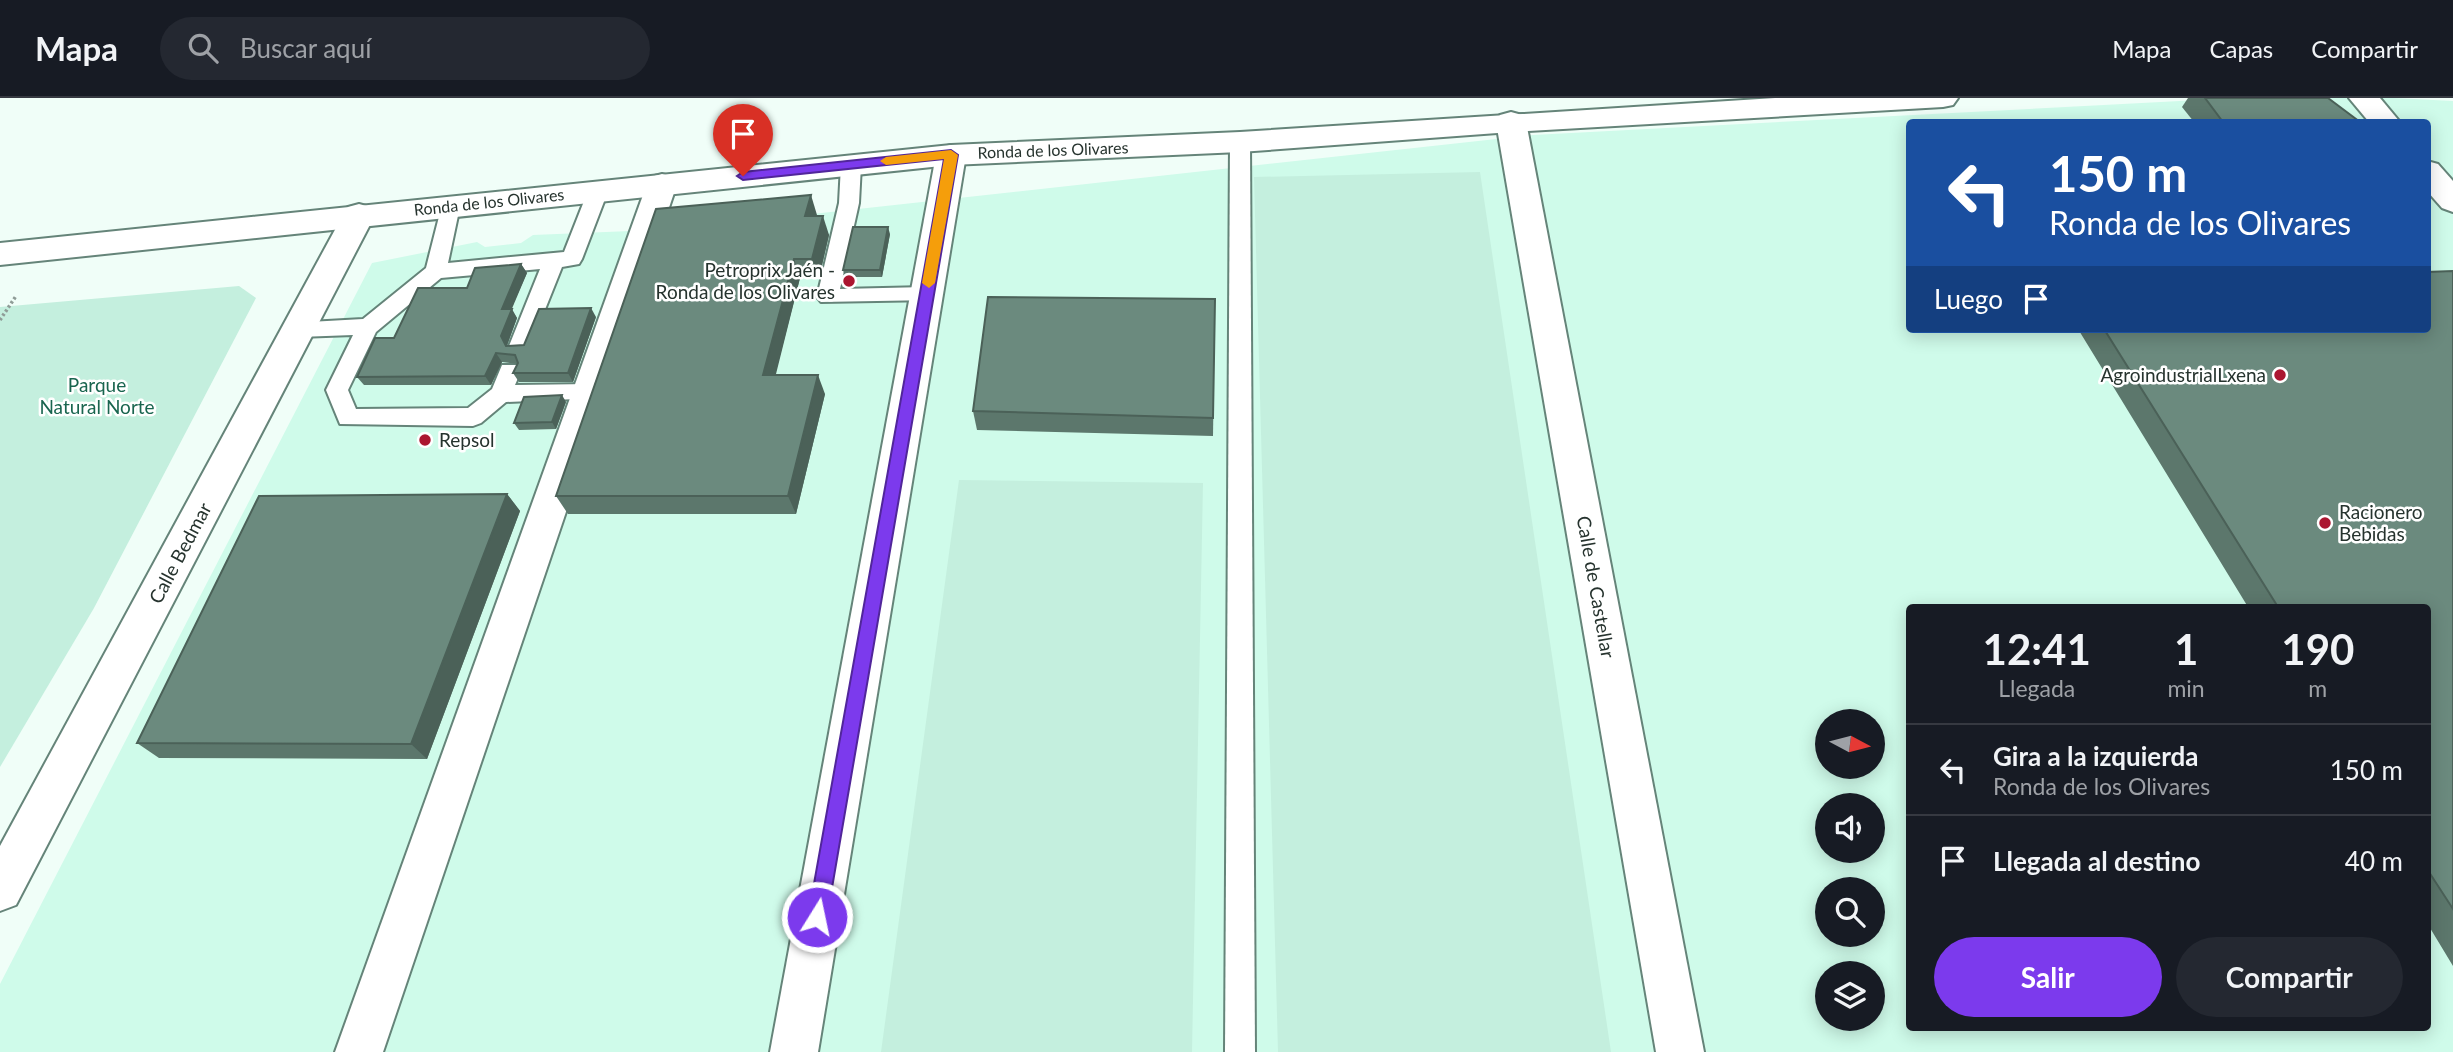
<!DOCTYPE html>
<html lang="es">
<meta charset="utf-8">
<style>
:root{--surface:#171b24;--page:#242831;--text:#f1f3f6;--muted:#9ea1a6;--line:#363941;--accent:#7c3aed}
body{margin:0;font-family:Lato,sans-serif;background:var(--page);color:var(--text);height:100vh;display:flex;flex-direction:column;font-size:26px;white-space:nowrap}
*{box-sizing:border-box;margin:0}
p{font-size:23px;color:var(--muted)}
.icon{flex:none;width:38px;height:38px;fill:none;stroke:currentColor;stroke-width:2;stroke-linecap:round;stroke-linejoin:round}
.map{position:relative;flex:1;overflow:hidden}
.panel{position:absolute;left:1906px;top:506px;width:525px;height:427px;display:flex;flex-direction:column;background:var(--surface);border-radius:7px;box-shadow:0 4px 18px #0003}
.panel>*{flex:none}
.top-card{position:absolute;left:1906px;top:21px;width:525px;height:214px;border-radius:7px;box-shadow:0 4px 18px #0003;background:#1a4fa0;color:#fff;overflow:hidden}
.needle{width:46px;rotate:97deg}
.buttons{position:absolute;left:1815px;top:611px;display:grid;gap:14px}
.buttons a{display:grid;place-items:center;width:70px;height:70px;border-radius:50%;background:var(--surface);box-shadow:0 4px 18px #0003;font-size:35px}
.pin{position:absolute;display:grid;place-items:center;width:60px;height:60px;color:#fff;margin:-72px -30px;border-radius:50% 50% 50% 0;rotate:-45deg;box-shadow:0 0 7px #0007}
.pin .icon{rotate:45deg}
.me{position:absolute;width:77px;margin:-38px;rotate:10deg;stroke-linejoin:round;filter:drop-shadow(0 0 5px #0008)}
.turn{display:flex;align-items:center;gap:24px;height:147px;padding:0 28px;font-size:32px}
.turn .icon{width:91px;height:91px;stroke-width:2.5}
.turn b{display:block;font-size:49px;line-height:60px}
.then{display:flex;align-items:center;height:66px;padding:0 28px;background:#0003;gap:14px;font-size:26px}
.eta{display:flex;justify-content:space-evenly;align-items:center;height:119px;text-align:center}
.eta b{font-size:42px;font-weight:700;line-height:49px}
.action{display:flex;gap:14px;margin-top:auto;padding:14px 28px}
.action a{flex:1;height:80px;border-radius:42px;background:var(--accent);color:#fff;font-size:28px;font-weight:700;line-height:80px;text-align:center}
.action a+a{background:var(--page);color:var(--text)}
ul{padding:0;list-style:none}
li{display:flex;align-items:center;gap:21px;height:91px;padding:0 28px;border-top:2px solid var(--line)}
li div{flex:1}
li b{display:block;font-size:26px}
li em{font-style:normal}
header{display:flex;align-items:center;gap:42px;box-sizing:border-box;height:98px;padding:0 35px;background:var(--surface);border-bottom:2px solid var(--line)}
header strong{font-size:33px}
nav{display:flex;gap:38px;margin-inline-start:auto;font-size:24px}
.search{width:490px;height:63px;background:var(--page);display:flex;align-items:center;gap:18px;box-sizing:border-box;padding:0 24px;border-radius:38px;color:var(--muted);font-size:26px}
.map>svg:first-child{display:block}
.built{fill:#cffbea;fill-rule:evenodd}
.green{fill:#c4efde}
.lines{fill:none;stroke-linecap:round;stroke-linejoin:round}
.service-casing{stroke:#658479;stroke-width:4}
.minor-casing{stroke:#658479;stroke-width:4}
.secondary-casing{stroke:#658479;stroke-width:4}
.path{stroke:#8f9c97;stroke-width:3.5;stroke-dasharray:2.5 2.5;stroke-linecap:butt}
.service{fill:#fff;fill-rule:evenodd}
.minor{fill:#fff;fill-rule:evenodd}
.secondary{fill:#fff;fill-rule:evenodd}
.wall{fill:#5c776c}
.shaded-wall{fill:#4b6158}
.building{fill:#6b8a7e;stroke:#4b6158;stroke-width:2}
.route{fill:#7c3aed;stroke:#51269a;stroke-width:2}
.slow{fill:#f59e0b}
.poi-dot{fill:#ab1630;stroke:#fff;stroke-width:2.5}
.labels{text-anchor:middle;stroke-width:5;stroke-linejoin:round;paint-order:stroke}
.far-street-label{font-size:16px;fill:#26332e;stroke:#fff}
.poi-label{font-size:19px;fill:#26332e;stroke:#fff;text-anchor:end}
.park-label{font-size:19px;fill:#19654f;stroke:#fff}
.street-label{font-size:19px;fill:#26332e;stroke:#fff}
</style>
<header>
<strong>Mapa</strong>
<div class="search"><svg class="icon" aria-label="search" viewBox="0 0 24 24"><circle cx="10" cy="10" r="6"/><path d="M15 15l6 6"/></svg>Buscar aquí</div>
<nav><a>Mapa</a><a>Capas</a><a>Compartir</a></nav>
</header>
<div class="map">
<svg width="2453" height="954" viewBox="0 0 2453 954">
<rect width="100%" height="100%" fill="#f0fef8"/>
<path class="built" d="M2237 0H2394L2453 3V954H0V886L372 165 477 144 485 149 521 145 533 137 630 133V136L1533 37ZM1909 24H2427V231H1909ZM1909 509H2427V929H1909ZM1827 623H1872V668H1827ZM1827 707H1872V752H1827ZM1827 791H1872V836H1827ZM1827 875H1872V920H1827Z"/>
<g class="green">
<path d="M1480 74 1611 954H1278L1254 79Z"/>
<path d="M239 188 256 200 94 510 0 669V209Z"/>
<path d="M959 382 1203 385 1192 954H881Z"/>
</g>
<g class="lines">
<defs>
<g id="service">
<path d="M1240 38 1250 44 1255 954H1225L1230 44Z"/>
<path d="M851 61 861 67 859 105 840 191 926 189 933 192 937 197 933 202 821 204 817 199 839 105 841 67Z"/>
<path d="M598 86 608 93 582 161 579 166 562 169 528 254H512L509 248 540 171 441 180 376 234 348 292 356 311 468 310 492 291 502 267H518L521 273 515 287 591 286 599 288 602 294 599 300 506 304 481 325 473 328 340 326 326 292 353 237 299 239 291 237 288 231 291 225 363 221 426 170 443 103 450 101 460 108 448 165 564 154 588 93Z"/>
</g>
<g id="minor">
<path d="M2349 0H2380L2400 24H2369Z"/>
<path d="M1511 14 1522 17 1526 24 1704 954H1656L1496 24 1500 17Z"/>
<path d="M951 47 962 50 966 57 818 954H770L936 57 940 50Z"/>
<path d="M2427 63 2438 66 2453 83V114L2442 110 2427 93Z"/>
<path d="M662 76 673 79 677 86 383 954H335L647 86 651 79Z"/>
<path d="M359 106 370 109 375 117 16 807 0 813V748L343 117 348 109Z"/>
</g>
<path id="secondary" d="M1775 0H1958L1953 7 1943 9 1511 34 1240 54 951 67 0 167V145L951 47 1240 34Z"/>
</defs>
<use href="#service" class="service-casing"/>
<use href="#minor" class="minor-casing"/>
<use href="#secondary" class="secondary-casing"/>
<path class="path" d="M0 222 16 198"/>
<use href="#service" class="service"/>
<use href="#minor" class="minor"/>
<use href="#secondary" class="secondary"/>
</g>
<g class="wall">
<path d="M2188 0H2328L2360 24H2194L2182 9Z"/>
<path d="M817 117 829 137 819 180H800L775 277 825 296 796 416H568L556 398Z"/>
<path d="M890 136 882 179H845L843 172Z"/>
<path d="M521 166 527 175 511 211 517 220 507 248 524 247 596 219 573 284H519L513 275 518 266 502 264 491 287H364L357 279 467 190Z"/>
<path d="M2453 173V868L2427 825V509H2248L2078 231H2427Z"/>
<path d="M1215 201 1213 338 977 332 973 313Z"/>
<path d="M566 304 556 331 519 332 514 325Z"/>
<path d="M507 396 520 413 427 661 159 660 137 645Z"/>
</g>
<g class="shaded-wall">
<path d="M811 97 817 117 812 137 805 118Z"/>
<path d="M823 118 829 137 819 180 812 161Z"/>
<path d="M888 129 890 136 882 179 880 172Z"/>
<path d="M794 161 800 180 771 296 763 277Z"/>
<path d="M521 166 527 175 508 220 502 211Z"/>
<path d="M591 210 596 219 573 284 568 275Z"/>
<path d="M512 211 517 220 507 247 512 257 501 238Z"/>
<path d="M496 255 502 264 491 287 485 278Z"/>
<path d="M818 277 825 296 796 416 788 398Z"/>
<path d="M562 297 566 304 556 331 552 324Z"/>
<path d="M507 396 520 413 427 661 411 646Z"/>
</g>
<g class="building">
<path d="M2205 0H2328L2360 24H2223Z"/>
<path d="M811 97 805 118H823L812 161H794L763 277H818L788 398H556L656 111Z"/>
<path d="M853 129H888L880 172H843Z"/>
<path d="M521 166 502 211H512L501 238 506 248 524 247 539 211 591 210 568 275H513L518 265 515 257 496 255 485 278 357 279 375 240H394L418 190H467L475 170Z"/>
<path d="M2453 173V811L2427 771V509H2278L2104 231H2427V174Z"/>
<path d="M988 199 1215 201 1213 320 973 313Z"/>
<path d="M562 297 552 324 514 325 524 299Z"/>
<path d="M507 396 411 646 137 645 259 398Z"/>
</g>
<path class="route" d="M951 52 958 57 827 819 824 825 817 828 811 825 808 819 944 61 743 82 737 78 743 74Z"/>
<path class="slow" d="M951 52 958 57 935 185 929 190 922 185 944 61 886 67 880 63 886 59Z"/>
<g class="poi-dot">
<circle cx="849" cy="183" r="7"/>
<circle cx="2280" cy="277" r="7"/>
<circle cx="425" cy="342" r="7"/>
<circle cx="2325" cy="425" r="7"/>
</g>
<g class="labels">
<g class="far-street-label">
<text transform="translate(1053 52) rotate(-2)" y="6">Ronda de los Olivares</text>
<text transform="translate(489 104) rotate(-6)" y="6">Ronda de los Olivares</text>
</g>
<g class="poi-label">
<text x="835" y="179">Petroprix Jaén -<tspan x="835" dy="22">Ronda de los Olivares</tspan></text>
<text x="2266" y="284">AgroindustrialLxena</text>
<text x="439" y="349" text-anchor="start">Repsol</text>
<text x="2339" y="421" text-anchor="start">Racionero<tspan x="2339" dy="22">Bebidas</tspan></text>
</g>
<g class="park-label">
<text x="97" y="294">Parque<tspan x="97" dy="22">Natural Norte</tspan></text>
</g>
<g class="street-label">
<text transform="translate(180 455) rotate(-62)" y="7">Calle Bedmar</text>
<text transform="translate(1596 489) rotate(80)" y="7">Calle de Castellar</text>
</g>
</g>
</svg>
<div class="buttons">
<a><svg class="needle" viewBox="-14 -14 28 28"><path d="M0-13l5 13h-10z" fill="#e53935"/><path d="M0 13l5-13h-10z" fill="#9ea1a6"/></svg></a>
<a><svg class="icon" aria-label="sound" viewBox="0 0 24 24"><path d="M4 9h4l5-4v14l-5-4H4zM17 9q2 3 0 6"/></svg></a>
<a><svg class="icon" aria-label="search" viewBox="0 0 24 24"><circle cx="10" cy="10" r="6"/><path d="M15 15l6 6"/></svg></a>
<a><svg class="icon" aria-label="layers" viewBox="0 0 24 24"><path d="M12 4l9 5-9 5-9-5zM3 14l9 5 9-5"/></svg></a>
</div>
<div class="pin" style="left:743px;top:78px;background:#d93025"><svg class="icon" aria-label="arrive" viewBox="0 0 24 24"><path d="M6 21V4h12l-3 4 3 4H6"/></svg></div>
<svg class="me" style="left:817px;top:819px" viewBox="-20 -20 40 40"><circle r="17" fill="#7c3aed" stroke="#fff" stroke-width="3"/><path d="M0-11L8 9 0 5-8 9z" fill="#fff"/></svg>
<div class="top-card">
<div class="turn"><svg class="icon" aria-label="left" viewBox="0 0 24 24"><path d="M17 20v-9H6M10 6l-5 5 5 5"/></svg><div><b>150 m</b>Ronda de los Olivares</div></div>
<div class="then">Luego<svg class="icon" aria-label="arrive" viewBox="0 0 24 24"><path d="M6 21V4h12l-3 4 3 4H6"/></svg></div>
</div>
<section class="panel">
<div class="eta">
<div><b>12:41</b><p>Llegada</p></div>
<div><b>1</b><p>min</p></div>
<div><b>190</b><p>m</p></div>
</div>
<ul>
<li><svg class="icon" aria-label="left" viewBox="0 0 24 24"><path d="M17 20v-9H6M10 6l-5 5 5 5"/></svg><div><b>Gira a la izquierda</b><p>Ronda de los Olivares</p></div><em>150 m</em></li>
<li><svg class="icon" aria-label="arrive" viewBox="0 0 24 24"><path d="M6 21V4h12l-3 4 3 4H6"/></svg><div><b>Llegada al destino</b></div><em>40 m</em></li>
</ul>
<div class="action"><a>Salir</a><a>Compartir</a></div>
</section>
</div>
